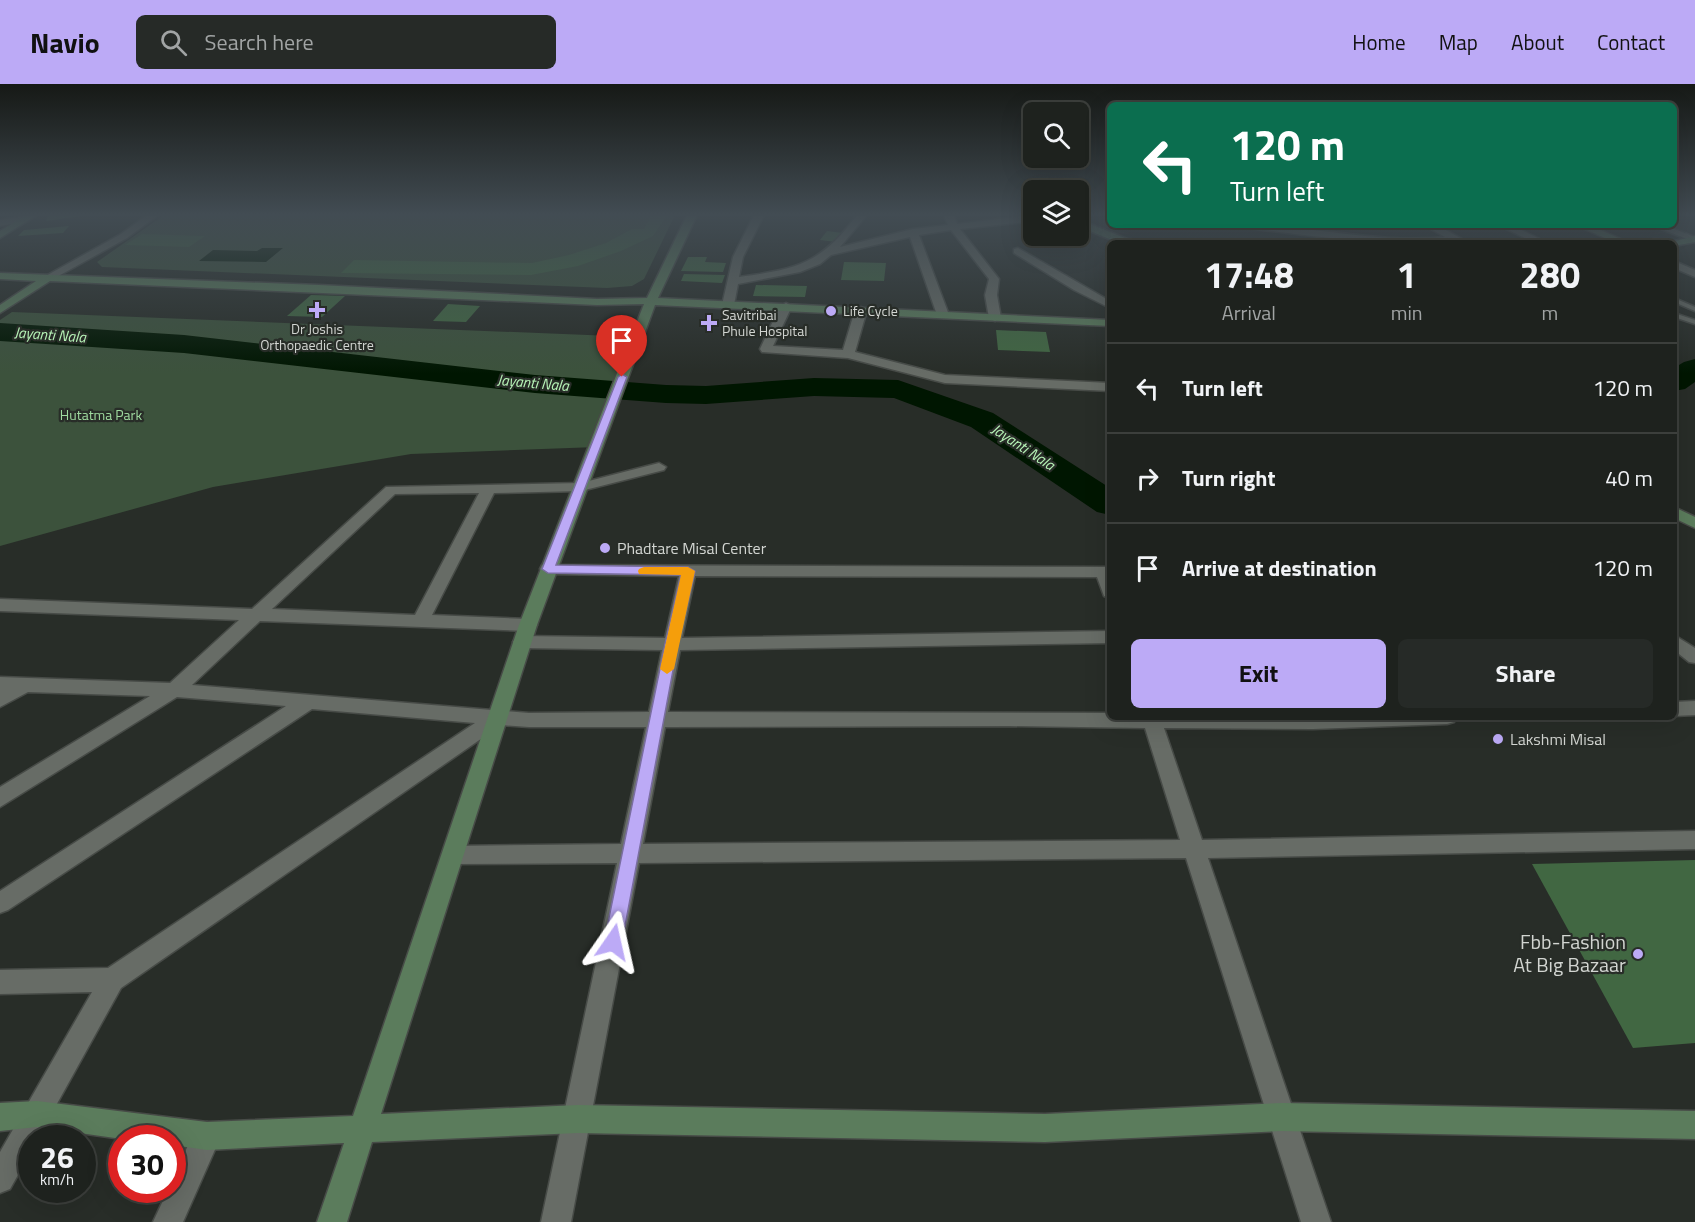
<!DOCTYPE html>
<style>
:root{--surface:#1e221e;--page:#262a27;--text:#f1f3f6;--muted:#a1a4a4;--line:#3c3f3c;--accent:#bcaaf6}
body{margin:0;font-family:"Titillium Web",sans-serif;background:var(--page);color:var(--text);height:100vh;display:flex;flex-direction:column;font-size:22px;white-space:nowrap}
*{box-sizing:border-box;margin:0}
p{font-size:20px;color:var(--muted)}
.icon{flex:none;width:33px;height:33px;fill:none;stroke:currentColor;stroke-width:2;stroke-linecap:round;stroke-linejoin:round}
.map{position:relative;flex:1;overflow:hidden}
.panel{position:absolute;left:1107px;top:156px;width:570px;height:480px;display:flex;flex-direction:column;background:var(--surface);border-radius:9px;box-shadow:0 6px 24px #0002,0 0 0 2px var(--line)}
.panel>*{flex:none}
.guide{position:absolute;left:1107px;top:18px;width:570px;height:126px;border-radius:9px;box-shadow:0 6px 24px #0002,0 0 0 2px var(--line);background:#0b6e4f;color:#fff;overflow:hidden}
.tools{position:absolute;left:1023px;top:18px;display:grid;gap:12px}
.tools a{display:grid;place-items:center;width:66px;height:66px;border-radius:9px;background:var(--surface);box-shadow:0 6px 24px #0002,0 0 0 2px var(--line);font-size:30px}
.speed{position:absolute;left:18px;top:1041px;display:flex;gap:12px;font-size:30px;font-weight:700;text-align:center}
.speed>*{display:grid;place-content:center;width:78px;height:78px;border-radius:50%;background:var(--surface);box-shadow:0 6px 24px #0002,0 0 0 2px var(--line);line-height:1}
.speed small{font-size:15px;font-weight:400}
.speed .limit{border:9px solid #d22;background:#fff;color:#111}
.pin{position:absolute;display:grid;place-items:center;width:51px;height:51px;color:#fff;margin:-62px -26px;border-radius:50% 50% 50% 0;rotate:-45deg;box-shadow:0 0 6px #0007}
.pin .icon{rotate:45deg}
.me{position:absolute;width:66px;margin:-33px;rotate:11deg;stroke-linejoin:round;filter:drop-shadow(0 0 4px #0008)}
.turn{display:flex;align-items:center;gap:21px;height:126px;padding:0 24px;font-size:27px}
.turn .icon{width:78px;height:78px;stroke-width:2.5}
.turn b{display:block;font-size:42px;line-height:51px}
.eta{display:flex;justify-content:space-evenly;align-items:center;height:102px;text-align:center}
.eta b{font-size:36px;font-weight:700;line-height:42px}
.action{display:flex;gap:12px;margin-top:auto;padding:12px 24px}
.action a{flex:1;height:69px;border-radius:9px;background:var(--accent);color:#111;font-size:24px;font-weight:700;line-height:69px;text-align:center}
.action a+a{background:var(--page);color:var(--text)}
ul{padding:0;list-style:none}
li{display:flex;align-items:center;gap:18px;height:90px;padding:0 24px;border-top:2px solid var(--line)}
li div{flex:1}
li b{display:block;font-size:22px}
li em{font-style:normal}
header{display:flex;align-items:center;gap:36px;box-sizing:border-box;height:84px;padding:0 30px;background:var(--accent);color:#111}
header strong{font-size:28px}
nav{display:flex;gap:33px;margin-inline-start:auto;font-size:21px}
.search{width:420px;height:54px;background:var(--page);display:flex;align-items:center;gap:15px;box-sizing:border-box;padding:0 21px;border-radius:9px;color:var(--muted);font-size:22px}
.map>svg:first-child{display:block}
.green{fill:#3c523c}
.water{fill:#001601}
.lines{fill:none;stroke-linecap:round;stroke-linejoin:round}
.river{fill:#001601;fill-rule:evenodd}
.building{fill:#416742}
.lane-casing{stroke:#474b47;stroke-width:3}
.street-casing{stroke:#474b47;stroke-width:3}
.secondary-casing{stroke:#474b47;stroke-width:3}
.lane{fill:#676c66;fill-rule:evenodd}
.street{fill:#676c66;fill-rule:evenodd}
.secondary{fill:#5b7c5c;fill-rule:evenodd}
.route{fill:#bcaaf6;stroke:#7a6ea0;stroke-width:1.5}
.slow{fill:#f59e0b}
.poi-dot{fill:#bcaaf6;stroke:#282d28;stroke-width:2}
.labels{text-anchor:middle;stroke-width:4.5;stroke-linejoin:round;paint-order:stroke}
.far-poi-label{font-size:14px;fill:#d2d5d1;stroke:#282d28;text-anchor:start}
.far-park-label{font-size:14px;fill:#a0dca0;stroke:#282d28}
.far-water-label{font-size:15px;font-style:italic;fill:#b8f5b8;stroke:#282d28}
.poi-label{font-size:16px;fill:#d2d5d1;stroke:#282d28;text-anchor:start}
.near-poi-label{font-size:20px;fill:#d2d5d1;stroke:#282d28;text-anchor:end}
</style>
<header>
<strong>Navio</strong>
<div class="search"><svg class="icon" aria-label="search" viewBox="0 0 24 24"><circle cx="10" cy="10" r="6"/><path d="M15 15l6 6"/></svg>Search here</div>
<nav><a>Home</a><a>Map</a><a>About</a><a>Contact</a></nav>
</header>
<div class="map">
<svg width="1695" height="1138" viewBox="0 0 1695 1138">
<rect width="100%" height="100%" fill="#282d28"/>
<g class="green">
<path d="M164 131H675L644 195 632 202 607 204 102 183 97 178Z"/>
<path d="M12 228 637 253 597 363 411 370 213 403 0 462V236Z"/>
</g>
<path class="water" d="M262 164H283L266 178 199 177 213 166 257 167Z"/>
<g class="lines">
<g class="river">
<path d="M0 239 184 251 535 291 666 301 706 302 814 294 898 296 993 329 1110 404V431L1097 428 971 343 894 314 814 312 706 320 666 319 535 309 184 269 0 257Z"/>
<path d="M1695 275V298L1685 305 1674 307V284L1684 278Z"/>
</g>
</g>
<g class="building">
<path d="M49 131H82V132L46 137Z"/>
<path d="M651 131H667L653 152 621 167 578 182 531 191 341 189 354 176 532 179 569 171 606 159 632 145H644Z"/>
<path d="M69 142 63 149 18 152 24 146Z"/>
<path d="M827 147 843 149 836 158 820 156Z"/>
<path d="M142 150 205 152 189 163 125 161Z"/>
<path d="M688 173H707L705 178 726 179 723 188 681 187Z"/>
<path d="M844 178 886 179 884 197 841 196Z"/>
<path d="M684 190 725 191 722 199 681 197Z"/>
<path d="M756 201 807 202 805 213 753 212Z"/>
<path d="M311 211 345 212 322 233 287 232Z"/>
<path d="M448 220 480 222 466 238 433 237Z"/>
<path d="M996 246 1046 248 1050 268 998 266Z"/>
<path d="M1695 776V959L1633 964 1532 780Z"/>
</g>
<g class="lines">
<defs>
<g id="lane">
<path d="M1674 214 1695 223V227L1674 218Z"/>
<path d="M1674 229 1695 236V240L1674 233Z"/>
</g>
<g id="street">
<path d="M147 131H158L127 154 53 195H45L44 193 121 150Z"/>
<path d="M754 131H764L743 173 739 193C797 185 821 180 857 131H867L840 163 913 145 948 141 944 131H954L957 140 1034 131V137L960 145 999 195 997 211 1001 234 995 237 989 234 985 211 989 195 951 146 919 151 949 231 947 233 943 234 937 231 910 153 831 171 820 180 800 188 738 200 734 221 732 223H724L722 221 733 173Z"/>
<path d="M25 132 30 135 28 137 0 142V136Z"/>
<path d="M1243 141C1311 141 1378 160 1445 153L1424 141H1437L1462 155C1441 171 1282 148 1248 144Z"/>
<path d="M1498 141H1511L1548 159H1535Z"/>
<path d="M1651 141H1664L1695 153V158Z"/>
<path d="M1018 164 1110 217V224L1074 206 1014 169V165Z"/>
<path d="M1674 177 1695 186V193L1674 184Z"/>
<path d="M786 219 792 222 773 262 843 266 855 226 861 223 867 226 855 268 945 291 1110 299V307L945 299 848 274 762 268 760 265 780 222Z"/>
<path d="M659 379 666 383 664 386 581 407 494 409 432 531 528 535 534 537 537 541 534 545 528 547 260 537 192 601 529 629 649 628 662 566 522 564 516 562 513 558 516 554 522 552 665 554 679 492 548 490 542 489 540 485 542 481 1110 483V514L1104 512 1097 493 695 492 682 554 1110 547V559L680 566 668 628 1110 629V633H1457L1454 638 1447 640 1313 645 1164 644 1202 756 1695 747V765L1208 774 1331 1138H1301L1186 774 639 779 571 1138H541L617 779 453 780 445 778 442 771 445 764 453 762 621 760 646 643H529L501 641 121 904 38 1054H32V1066L10 1105 0 1109V1068L92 908 0 910V886L108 884 475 639 312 625 8 826 0 829V807L286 622 177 613 0 723V703L150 612 28 608 0 623V593L170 599 239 536 0 527V515L252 525 386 403 581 399ZM479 409 415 531 272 525 395 410ZM1009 642 1145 644 1180 756 643 760 665 643Z"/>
<path d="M1674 551 1695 564V579L1689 578 1674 566Z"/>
<path d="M1695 617V631L1674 632V618Z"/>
<path d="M207 1038 217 1042 221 1052 183 1138H153L168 1106H172V1096L197 1042Z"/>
</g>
<g id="secondary">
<path d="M26 131H37L0 154V147Z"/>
<path d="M687 131H697L658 214 1110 236V242L655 221 537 541 381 1030 578 1021 1045 1030 1282 1019 1695 1027V1055L1282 1047 1045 1058 578 1049 372 1058 347 1138H317L344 1059 207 1066 172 1061V1054L122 1055 37 1043 0 1047V1019L37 1017 207 1038 353 1032 519 541 644 220 597 221 50 197 0 229V221L36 197 0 195V189L319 201 597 215 647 214Z"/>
<path d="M1078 135 1132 157 1133 159H1119L1078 142Z"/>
<path d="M1576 141H1589L1630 159H1616Z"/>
<path d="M1695 152V158L1674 162V159H1667Z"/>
<path d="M1674 423 1695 433V444L1674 434Z"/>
</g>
</defs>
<use href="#lane" class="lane-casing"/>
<use href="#street" class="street-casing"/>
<use href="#secondary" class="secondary-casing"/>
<use href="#lane" class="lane"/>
<use href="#street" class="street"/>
<use href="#secondary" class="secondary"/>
</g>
<linearGradient id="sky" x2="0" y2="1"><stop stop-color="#161916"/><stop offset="0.45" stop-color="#424c53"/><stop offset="1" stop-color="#424c53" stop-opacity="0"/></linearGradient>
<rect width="1695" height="290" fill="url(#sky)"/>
<path class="route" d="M622 290 627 293 556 481 688 483 695 487 678 560 622 858 619 864 613 866 606 864 604 858 665 560 681 491 548 489 542 485 618 293Z"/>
<path class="slow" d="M644 483H688L695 487 674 585 667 590 660 585 681 491 639 490 638 487 639 485Z"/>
<g class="poi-dot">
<path d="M314 217h6v6h6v6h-6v6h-6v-6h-6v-6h6z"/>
<circle cx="831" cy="227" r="6"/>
<path d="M706 230h6v6h6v6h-6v6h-6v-6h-6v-6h6z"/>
<circle cx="605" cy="464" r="6"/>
<circle cx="1498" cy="655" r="6"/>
<circle cx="1638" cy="870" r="6"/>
</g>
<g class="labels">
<g class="far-poi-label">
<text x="843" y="232">Life Cycle</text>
<text x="722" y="236">Savitribai<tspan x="722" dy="16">Phule Hospital</tspan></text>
<text x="317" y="250" text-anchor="middle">Dr Joshis<tspan x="317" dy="16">Orthopaedic Centre</tspan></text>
</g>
<g class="far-park-label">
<text x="101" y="336">Hutatma Park</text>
</g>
<g class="far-water-label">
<text transform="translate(50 251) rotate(4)" y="5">Jayanti Nala</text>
<text transform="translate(533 299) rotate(5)" y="5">Jayanti Nala</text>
<text transform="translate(1023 363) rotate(33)" y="5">Jayanti Nala</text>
</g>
<g class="poi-label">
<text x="617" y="470">Phadtare Misal Center</text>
<text x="1510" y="661">Lakshmi Misal</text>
</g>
<g class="near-poi-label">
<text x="1626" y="865">Fbb-Fashion<tspan x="1626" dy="23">At Big Bazaar</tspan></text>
</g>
</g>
</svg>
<div class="tools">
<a><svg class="icon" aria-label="search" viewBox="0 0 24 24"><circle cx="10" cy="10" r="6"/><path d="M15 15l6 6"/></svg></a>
<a><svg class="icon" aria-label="layers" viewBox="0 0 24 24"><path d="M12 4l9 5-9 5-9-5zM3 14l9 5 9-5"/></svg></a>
</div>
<div class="speed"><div>26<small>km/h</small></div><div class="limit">30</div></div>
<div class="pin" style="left:622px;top:293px;background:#d93025"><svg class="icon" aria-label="arrive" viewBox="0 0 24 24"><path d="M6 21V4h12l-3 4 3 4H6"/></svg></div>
<svg class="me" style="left:613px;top:858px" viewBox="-20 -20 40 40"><path d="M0-17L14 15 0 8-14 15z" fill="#bcaaf6" stroke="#fff" stroke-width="4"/></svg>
<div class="guide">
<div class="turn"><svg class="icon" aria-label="left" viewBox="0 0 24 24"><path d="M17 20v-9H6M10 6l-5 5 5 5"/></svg><div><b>120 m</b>Turn left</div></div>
</div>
<section class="panel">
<div class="eta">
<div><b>17:48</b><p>Arrival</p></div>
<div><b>1</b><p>min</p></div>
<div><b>280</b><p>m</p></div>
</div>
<ul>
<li><svg class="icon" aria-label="left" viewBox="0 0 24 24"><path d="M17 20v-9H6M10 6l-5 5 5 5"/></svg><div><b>Turn left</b></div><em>120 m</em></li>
<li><svg class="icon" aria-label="right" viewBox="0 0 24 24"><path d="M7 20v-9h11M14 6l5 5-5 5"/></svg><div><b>Turn right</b></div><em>40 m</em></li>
<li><svg class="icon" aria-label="arrive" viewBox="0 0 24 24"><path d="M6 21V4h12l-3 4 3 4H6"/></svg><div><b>Arrive at destination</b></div><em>120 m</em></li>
</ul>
<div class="action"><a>Exit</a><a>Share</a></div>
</section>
</div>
